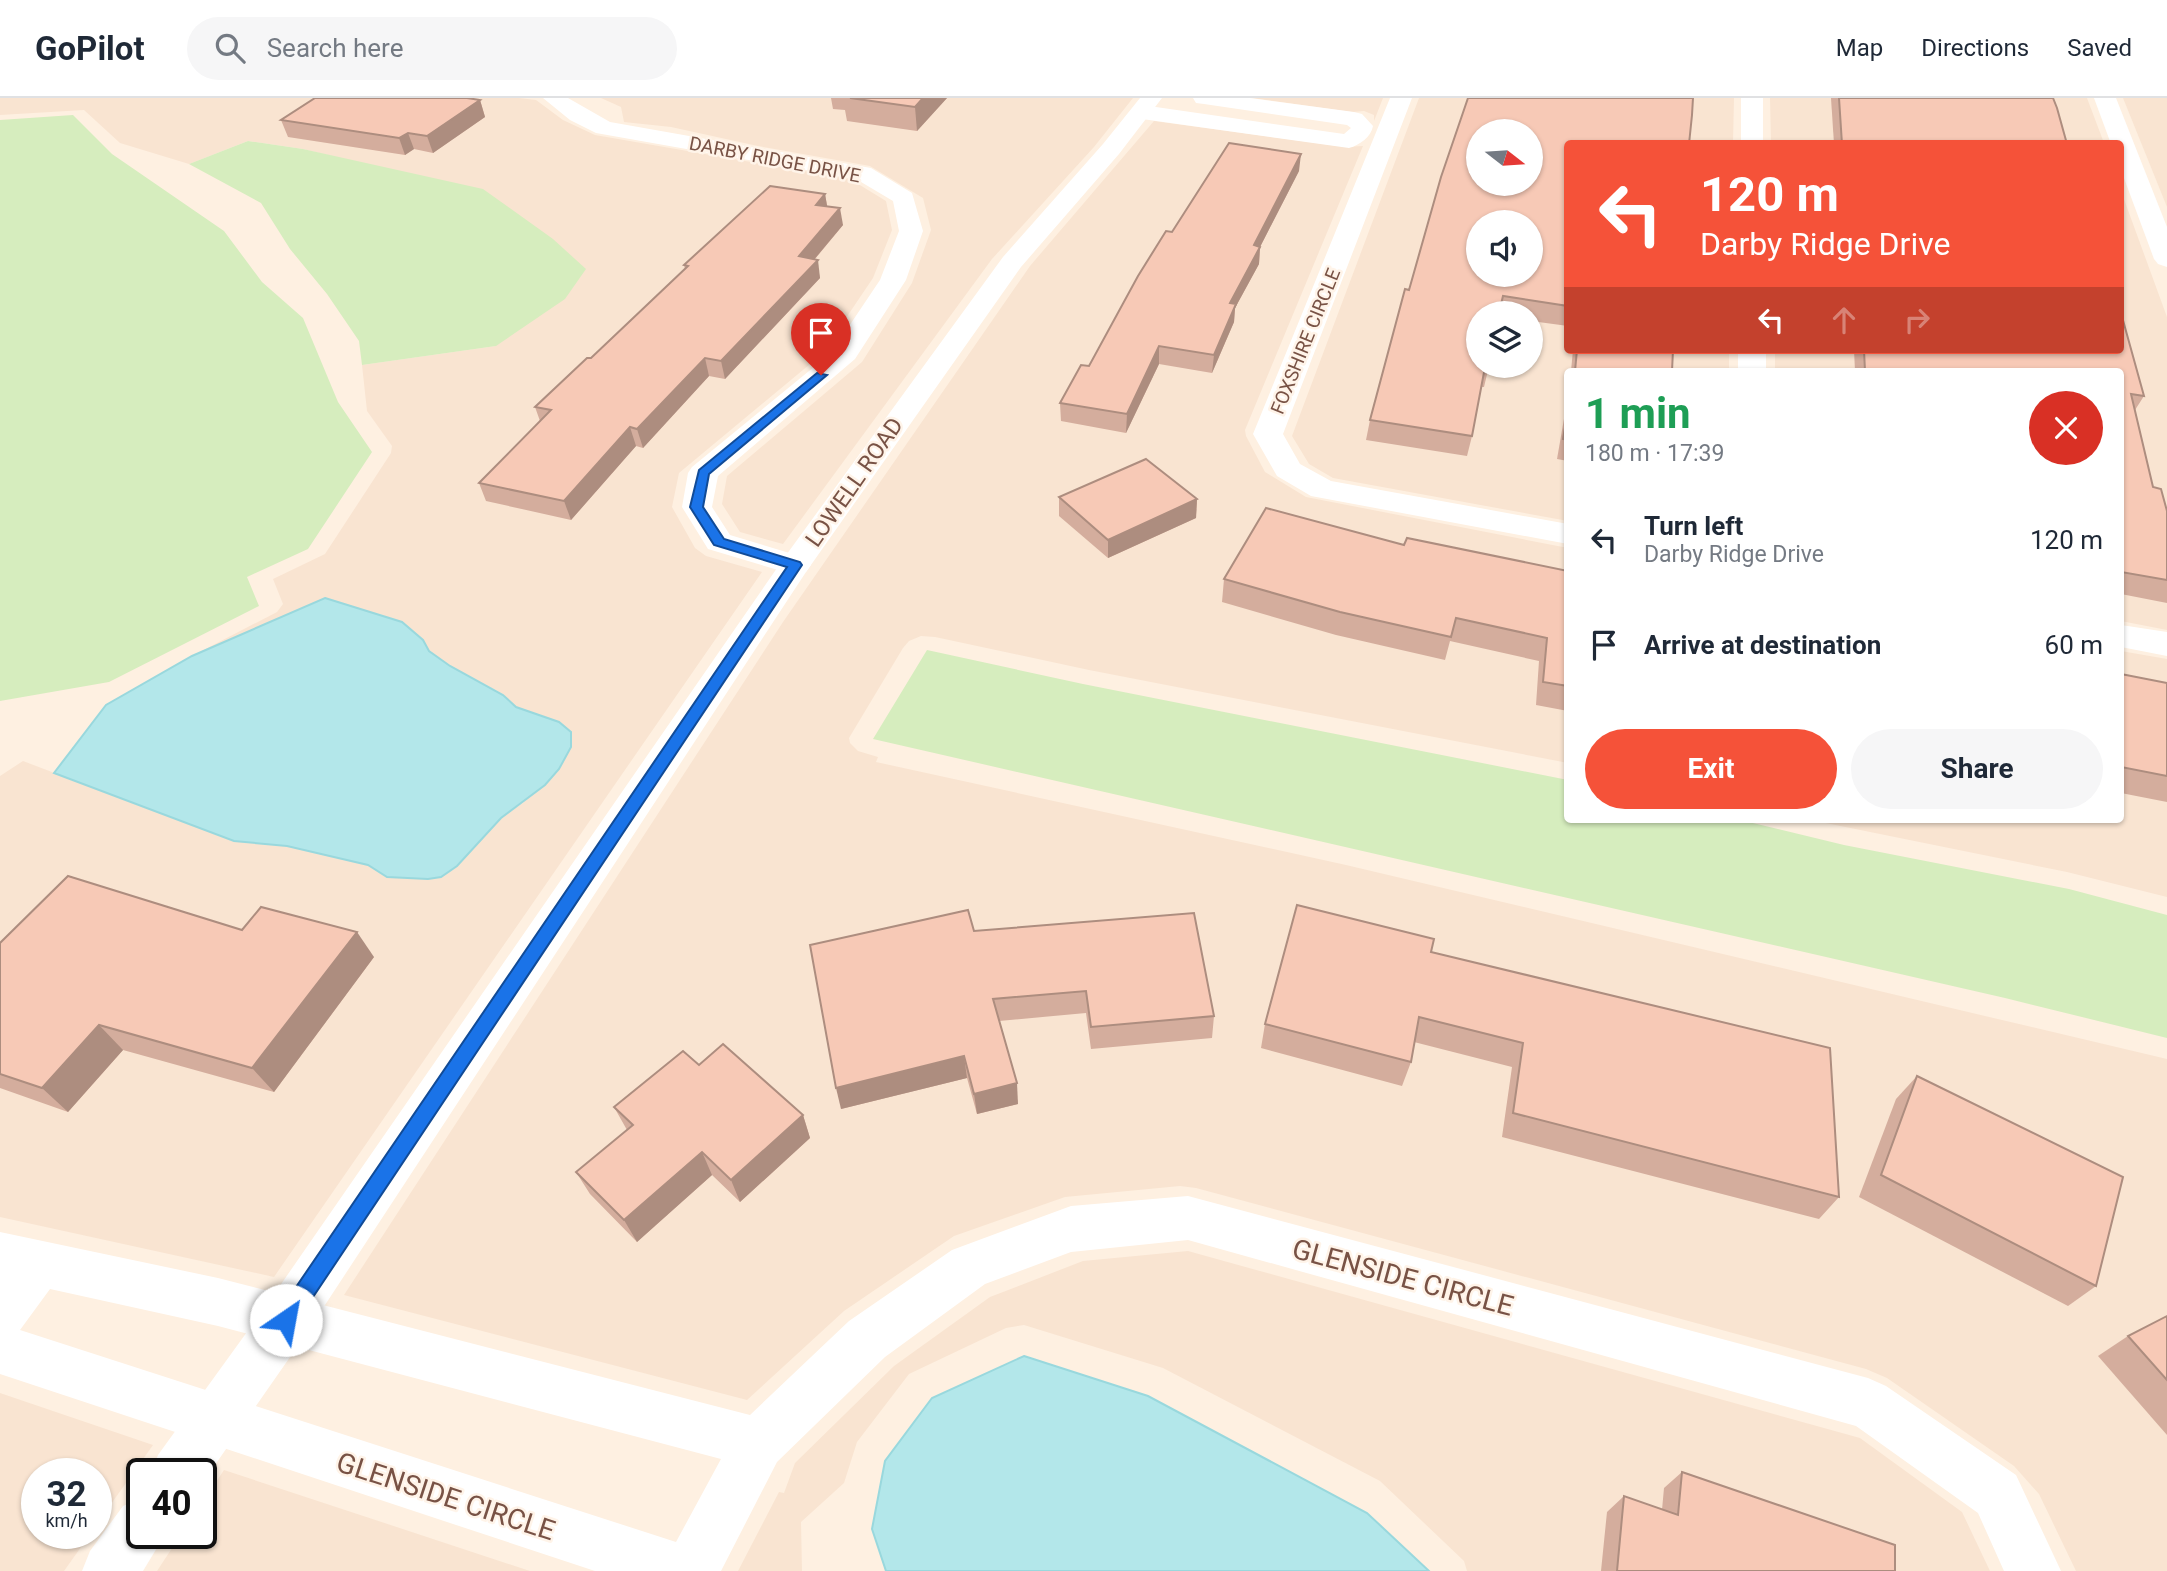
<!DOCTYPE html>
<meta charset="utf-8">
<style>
:root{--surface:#fff;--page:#f6f6f7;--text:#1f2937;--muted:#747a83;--line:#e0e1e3;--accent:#f55239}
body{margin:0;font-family:Roboto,sans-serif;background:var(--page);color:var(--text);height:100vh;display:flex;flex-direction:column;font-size:26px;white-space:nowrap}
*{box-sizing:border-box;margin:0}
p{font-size:23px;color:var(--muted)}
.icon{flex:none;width:38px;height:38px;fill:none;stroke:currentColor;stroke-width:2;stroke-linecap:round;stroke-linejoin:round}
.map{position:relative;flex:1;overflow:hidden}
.sheet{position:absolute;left:1564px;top:270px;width:560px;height:455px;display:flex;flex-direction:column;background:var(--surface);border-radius:7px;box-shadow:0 2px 5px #0004}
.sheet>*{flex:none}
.guide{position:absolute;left:1564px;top:42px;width:560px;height:214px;border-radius:7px;box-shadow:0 2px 5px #0004;background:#f55239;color:#fff;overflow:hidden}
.needle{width:46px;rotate:107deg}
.fabs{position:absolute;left:1466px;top:21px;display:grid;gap:14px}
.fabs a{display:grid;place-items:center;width:77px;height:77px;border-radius:50%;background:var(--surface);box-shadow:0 2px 5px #0004;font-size:35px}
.speed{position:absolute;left:21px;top:1360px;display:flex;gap:14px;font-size:35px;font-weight:700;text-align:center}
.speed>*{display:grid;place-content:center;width:91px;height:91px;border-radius:50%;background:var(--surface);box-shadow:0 2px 5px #0004;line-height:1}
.speed small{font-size:18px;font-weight:400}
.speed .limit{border:4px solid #111;border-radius:10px;background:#fff;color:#111}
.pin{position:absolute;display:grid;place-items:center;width:60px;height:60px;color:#fff;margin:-72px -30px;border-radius:50% 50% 50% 0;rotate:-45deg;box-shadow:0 0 7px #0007}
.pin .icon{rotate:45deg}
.me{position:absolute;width:77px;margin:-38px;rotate:33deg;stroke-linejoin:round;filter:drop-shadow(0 0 5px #0008)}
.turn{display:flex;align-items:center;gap:24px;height:147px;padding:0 21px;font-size:32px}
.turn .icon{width:91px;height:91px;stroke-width:2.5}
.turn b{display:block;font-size:49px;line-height:60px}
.lanes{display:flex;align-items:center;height:66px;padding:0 21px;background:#0003;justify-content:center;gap:35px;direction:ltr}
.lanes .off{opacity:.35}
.round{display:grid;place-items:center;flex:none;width:74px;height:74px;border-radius:37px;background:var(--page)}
.headline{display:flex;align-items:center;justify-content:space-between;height:119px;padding:0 21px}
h1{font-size:42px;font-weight:700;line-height:52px;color:#1e9e55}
.primary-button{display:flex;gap:14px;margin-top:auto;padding:14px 21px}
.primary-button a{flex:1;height:80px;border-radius:42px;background:var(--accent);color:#fff;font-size:28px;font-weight:700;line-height:80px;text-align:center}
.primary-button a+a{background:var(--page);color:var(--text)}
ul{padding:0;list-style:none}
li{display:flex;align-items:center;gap:21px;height:105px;padding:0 21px}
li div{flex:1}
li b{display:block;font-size:26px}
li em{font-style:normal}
header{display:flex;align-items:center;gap:42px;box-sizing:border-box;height:98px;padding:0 35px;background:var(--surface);border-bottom:2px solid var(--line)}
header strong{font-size:33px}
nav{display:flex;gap:38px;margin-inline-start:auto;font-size:24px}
.search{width:490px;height:63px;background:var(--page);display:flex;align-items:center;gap:18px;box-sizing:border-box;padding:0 24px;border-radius:38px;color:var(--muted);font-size:26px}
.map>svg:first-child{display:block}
.residential{fill:#f9e4d1;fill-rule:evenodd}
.green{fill:#d6edbe}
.water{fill:#b3e7ea;stroke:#99d8dd;stroke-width:2}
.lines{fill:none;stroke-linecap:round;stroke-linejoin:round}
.street{fill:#fff;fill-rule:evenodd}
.secondary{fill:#fff;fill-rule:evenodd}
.wall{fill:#d4ad9d}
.shaded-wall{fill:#ad8d7f}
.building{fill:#f7c9b6;stroke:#ad8d7f;stroke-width:2;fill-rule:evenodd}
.route{fill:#1a73e8;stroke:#114b97;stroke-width:2}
.labels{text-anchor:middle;stroke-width:5;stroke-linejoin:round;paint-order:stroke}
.far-street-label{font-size:19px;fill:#785245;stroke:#fff4e9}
.street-label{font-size:23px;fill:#785245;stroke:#fff4e9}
.near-street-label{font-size:28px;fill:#785245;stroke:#fff4e9}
</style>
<header>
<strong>GoPilot</strong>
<div class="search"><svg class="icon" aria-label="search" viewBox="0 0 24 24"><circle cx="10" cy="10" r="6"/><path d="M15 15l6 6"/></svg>Search here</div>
<nav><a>Map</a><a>Directions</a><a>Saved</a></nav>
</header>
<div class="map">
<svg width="2167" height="1473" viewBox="0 0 2167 1473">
<rect width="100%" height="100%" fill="#fef0e1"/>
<g class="residential">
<path d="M0 0H519L536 2 563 22 595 37 850 81 886 103 892 132 873 180 821 257 679 375 672 409 695 450 706 458 762 474 274 1179 0 1119V678L23 663 233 743 287 748 368 767 387 779 457 768 501 720 523 705 559 671 571 648V634L516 609 503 596 450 568 429 553 423 542 383 517 348 509 325 500 192 558 277 514 283 506 273 481 325 456 391 355 392 348 367 313 362 267 496 248 392 73 303 51 248 43 189 66 120 45 84 12 0 17Z"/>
<path d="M601 0H1133L1094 49 992 161 783 446 740 434 722 406 727 378 862 264 912 185 931 132 923 100 870 68 758 48 671 29 624 24 621 9Z"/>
<path d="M1252 0H1383L1374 23V17L1364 13 1352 14Z"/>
<path d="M1419 0H1734L1733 45 1568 46V252H1729V273H1568V423L1333 380 1309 366 1292 338ZM1479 33H1531V86H1479ZM1479 124H1531V177H1479ZM1479 215H1531V268H1479Z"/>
<path d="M1770 0H2087L2104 45H1771Z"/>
<path d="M2123 0H2167V109Z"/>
<path d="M1154 23 1346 49 1363 48 1245 332 1246 338 1265 374 1306 399 1568 450V665L1089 572 935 539 921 538 909 543 903 550 849 640 850 645 858 653 878 659 876 664 1346 767 2167 961V1473H2076L2039 1396 2014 1368 1887 1280 1866 1271 1196 1090 1180 1088 1065 1099 954 1138 844 1213 747 1302 344 1197 783 524 1030 168Z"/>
<path d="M2121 93 2167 219V532L2121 523V273H1775V252H2121Z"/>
<path d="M2121 553 2167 561V799L2067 774 1806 721H2121Z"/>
<path d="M1188 1153 1860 1340 1962 1414 1990 1473H1467L1464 1463 1380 1383 1163 1270 1024 1227 1006 1230 909 1276 857 1344 844 1385 801 1424 802 1473H738L779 1394 784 1395 795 1365 894 1268 990 1199 1083 1163Z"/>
<path d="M0 1295 153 1347 96 1427V1376H37V1435H91L64 1473H0Z"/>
<path d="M224 1372 530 1473H157L182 1435H201V1407Z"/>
</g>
<g class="green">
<path d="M73 17 112 56 224 133 262 184 303 220 338 304 372 354 308 451 247 479 259 508 109 584 0 603V22Z"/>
<path d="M248 43 303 51 483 91 553 141 586 171 565 201 496 248 362 267 359 243 327 196 290 151 261 105 189 66Z"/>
<path d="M927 552 1083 586 1568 682V721H1736L1844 747 2069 791 2167 817V940L2005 900 873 641Z"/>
</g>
<g class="water">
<path d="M325 500 402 524 423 542 429 553 450 568 503 597 516 609 559 624 571 634V649L559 671 545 687 501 720 457 768 441 779 428 781 387 779 368 767 287 748 234 743 54 675 106 607 192 558Z"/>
<path d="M1024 1258 1148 1298 1367 1415 1429 1473H886L872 1431 885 1363 932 1300Z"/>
</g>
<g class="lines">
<g class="street">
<path d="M543 0H568L610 24 871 70 912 95 923 133 906 182 855 261 718 378 712 409 730 437 806 460 811 467 806 474 795 477 708 451 682 409 688 375 692 369 831 255 880 182 899 133 893 103 856 81 596 35 570 22Z"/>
<path d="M1193 0H1250L1354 14 1362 16 1373 28C1371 39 1360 47 1349 50L1142 21 1134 19 1131 14 1134 9 1142 7 1344 36 1351 30 1347 27 1204 6 1196 5Z"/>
<path d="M1390 0H1412L1283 336 1300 366 1331 383 1568 426V446L1311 398 1277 378 1253 336Z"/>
<rect x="1741" y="0" width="22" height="46"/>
<path d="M2094 0H2116L2167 129V169L2158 166 2154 161 2121 72V46H2111Z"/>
<rect x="1738" y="252" width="28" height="21"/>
<path d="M2121 527 2167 534V558L2121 549Z"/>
<path d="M1188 1098 1868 1280 1886 1288 2016 1377 2061 1473H2004L1978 1415 1856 1328 1188 1142 1071 1154 985 1186 885 1259 777 1364 721 1473H595L0 1276V1134L218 1180 750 1317 849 1223 952 1152 1071 1108ZM50 1191 218 1228 721 1361 676 1444 20 1232Z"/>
</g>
<g class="secondary">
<path d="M1140 0H1162L1119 56 1021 169 806 474 304 1239 201 1387V1376H151L158 1357 268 1205 784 460 1003 159 1103 46Z"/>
<path d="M142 1400V1435H166L143 1473H82L90 1453 123 1408Z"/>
</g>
</g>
<g class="wall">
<path d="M831 0H947L917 33 847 23 845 12 833 11Z"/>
<path d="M1831 0H2053L2067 46H1834Z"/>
<path d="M480 2 485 19 433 55 414 51 405 57 288 39 281 22Z"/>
<path d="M1568 46V228L1531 223V215H1479L1489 268 1484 289H1481L1472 338 1467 358 1366 342 1370 322 1409 192Z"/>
<path d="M1299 73 1260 149 1259 166 1235 210 1234 224 1212 275 1159 266 1126 335 1061 323 1060 305 1089 268 1172 134Z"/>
<path d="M825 96 827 108 843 127 815 161 820 180 725 281 709 278 643 350 636 348 571 422 486 403 479 385 540 323 535 309 591 260 685 171 684 167Z"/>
<path d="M1573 252H1673L1672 273H1571Z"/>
<path d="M1854 252H2121L2144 298 2135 312 2153 389 2167 413V505L2121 496V273H1855Z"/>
<path d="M1568 298V363L1557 361Z"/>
<path d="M1059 399 1197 401 1196 420 1108 460 1059 418Z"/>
<path d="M1404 447 1568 473V613L1536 607 1539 563 1450 543 1445 562 1336 537 1222 504 1224 481Z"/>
<path d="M2121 576 2167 585V704L2121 695Z"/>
<path d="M242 832 374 859 274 994 123 952 68 1014 0 990V845Z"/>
<path d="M974 833 1214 918 1212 940 1091 951 1086 915 999 923 1018 1006 977 1016 967 980 841 1011Z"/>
<path d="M1431 854 1839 1099 1819 1121 1502 1039 1512 969 1414 944 1411 964 1402 988 1261 950 1265 926Z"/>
<path d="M699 967 803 1017 810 1040 740 1104 712 1077 637 1144 590 1096 576 1074 627 1032 614 1009Z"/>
<path d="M1917 978 2096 1188 2068 1208 1859 1099 1896 1001Z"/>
<path d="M2167 1218V1337L2098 1258 2128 1238Z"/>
<path d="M1682 1374 1895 1473H1601L1607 1414 1624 1398 1662 1412 1664 1390Z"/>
</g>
<g class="shaded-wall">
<path d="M923 0H947L917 33 915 9Z"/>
<path d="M480 2 485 19 433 55 427 38Z"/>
<path d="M408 35 414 51 405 57 399 40Z"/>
<path d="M1301 56 1299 73 1260 149 1259 166 1235 210 1234 224 1212 275 1214 257 1230 205 1254 147Z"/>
<path d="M825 96 828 113 816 107Z"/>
<path d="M840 110 843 127 802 176 799 158Z"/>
<path d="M818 162 820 180 725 281 721 263Z"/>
<path d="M1159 248V266L1126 335 1127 316Z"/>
<path d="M705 260 709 278 643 350 637 331Z"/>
<path d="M630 329 636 348 571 422 564 403Z"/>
<path d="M1197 401 1196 420 1108 460V442Z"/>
<path d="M357 834 374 859 274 994 252 970Z"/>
<path d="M99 927 123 952 68 1014 42 990Z"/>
<path d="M964 958 967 980 841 1011 836 990Z"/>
<path d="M1017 985 1018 1006 977 1016 974 996Z"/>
<path d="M803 1017 810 1040 740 1104 731 1082Z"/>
<path d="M702 1054 712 1077 637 1144 624 1122Z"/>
</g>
<g class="building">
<path d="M315 0H467L480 2 427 38 408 35 399 40 281 22Z"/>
<path d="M850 0H923L915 9Z"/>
<path d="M1468 0H1693L1692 17 1689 46H1568V208L1503 198 1499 215H1479V268H1489V269H1485L1472 338 1370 322 1405 191 1409 192 1441 79ZM1479 33H1531V86H1479ZM1479 124H1531V177H1479Z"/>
<path d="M1839 0H2053L2057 10 2067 46H1842Z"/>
<path d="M1229 45 1301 56 1254 147 1260 149 1230 205 1236 206 1214 257 1159 248 1127 316 1060 305 1081 267 1089 268 1138 178 1166 133 1172 134Z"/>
<path d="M770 88 825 96 816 107 840 110 799 158 818 162 721 263 705 260 637 331 630 329 564 403 479 385 551 312 535 309 587 260H591L688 168 684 167Z"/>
<path d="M2121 215 2144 298 2131 296 2153 389 2161 391 2167 413V482L2121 474V273H1865L1864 252H2121Z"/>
<path d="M1577 252H1673L1672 273H1575Z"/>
<path d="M1568 313V342L1563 341Z"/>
<path d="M1146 361 1197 401 1108 442 1059 399Z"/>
<path d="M1266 410 1404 447 1407 440 1568 473V588L1543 584 1547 540 1456 520 1451 539 1340 514 1224 481Z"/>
<path d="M2121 576 2167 585V678L2121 669Z"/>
<path d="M68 778 242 832 261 809 357 834 252 970 99 927 42 990 0 976V845Z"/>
<path d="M1297 807 1434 841 1431 854 1830 950 1839 1099 1513 1015 1523 945 1419 919 1411 964 1265 926Z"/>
<path d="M968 812 974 833 1194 815 1214 918 1091 929 1086 893 993 901 1017 985 974 996 964 958 836 990 810 847Z"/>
<path d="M723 946 803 1017 731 1082 702 1054 624 1122 576 1074 633 1027 614 1009 683 953 699 967Z"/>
<path d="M1917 978 2123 1079 2096 1188 1881 1077Z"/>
<path d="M2167 1218V1282L2128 1238Z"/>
<path d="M1682 1374 1895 1447V1473H1617L1624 1398 1678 1417Z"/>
</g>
<path class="route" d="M817 275 827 277 709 376 703 409 724 441 800 464 802 467 293 1229 286 1232 279 1229 276 1222 279 1214 787 469 714 447 690 409 699 372Z"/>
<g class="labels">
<g class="far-street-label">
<text transform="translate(775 61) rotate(11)" y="7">DARBY RIDGE DRIVE</text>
<text transform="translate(1305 243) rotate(-68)" y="7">FOXSHIRE CIRCLE</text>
</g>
<g class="street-label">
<text transform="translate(854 384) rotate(-55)" y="8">LOWELL ROAD</text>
</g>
<g class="near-street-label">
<text transform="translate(1403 1179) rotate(15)" y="10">GLENSIDE CIRCLE</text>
<text transform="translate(446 1398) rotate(18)" y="10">GLENSIDE CIRCLE</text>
</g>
</g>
</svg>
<div class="fabs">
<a><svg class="needle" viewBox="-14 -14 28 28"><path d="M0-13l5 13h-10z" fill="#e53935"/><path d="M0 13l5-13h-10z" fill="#747a83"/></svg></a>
<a><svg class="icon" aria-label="sound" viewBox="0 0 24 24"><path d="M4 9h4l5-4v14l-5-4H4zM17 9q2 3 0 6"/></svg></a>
<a><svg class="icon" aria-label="layers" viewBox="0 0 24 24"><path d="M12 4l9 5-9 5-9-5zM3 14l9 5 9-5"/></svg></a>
</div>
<div class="speed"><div>32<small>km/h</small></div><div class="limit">40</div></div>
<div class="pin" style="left:821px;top:277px;background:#d93025"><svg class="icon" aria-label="arrive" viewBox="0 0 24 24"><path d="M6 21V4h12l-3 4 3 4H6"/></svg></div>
<svg class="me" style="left:286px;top:1222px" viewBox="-20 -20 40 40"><circle r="19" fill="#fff"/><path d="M0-13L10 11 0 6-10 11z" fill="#1a73e8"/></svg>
<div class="guide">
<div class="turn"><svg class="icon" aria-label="left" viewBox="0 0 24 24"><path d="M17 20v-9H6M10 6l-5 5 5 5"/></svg><div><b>120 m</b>Darby Ridge Drive</div></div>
<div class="lanes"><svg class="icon" aria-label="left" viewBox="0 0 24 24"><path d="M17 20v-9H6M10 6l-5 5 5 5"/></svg><svg class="icon off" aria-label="ahead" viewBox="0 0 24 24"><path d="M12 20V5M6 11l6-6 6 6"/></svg><svg class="icon off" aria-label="right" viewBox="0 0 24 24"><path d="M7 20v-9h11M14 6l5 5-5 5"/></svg></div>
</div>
<section class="sheet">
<div class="headline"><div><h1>1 min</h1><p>180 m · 17:39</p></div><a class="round" style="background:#d93025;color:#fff"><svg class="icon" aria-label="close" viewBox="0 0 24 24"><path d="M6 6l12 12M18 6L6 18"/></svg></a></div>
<ul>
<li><svg class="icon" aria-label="left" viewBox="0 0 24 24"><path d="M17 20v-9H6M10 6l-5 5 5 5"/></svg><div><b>Turn left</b><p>Darby Ridge Drive</p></div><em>120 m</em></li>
<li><svg class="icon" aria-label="arrive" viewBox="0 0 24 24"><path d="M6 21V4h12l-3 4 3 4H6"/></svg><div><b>Arrive at destination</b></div><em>60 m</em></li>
</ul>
<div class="primary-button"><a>Exit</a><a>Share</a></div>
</section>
</div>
